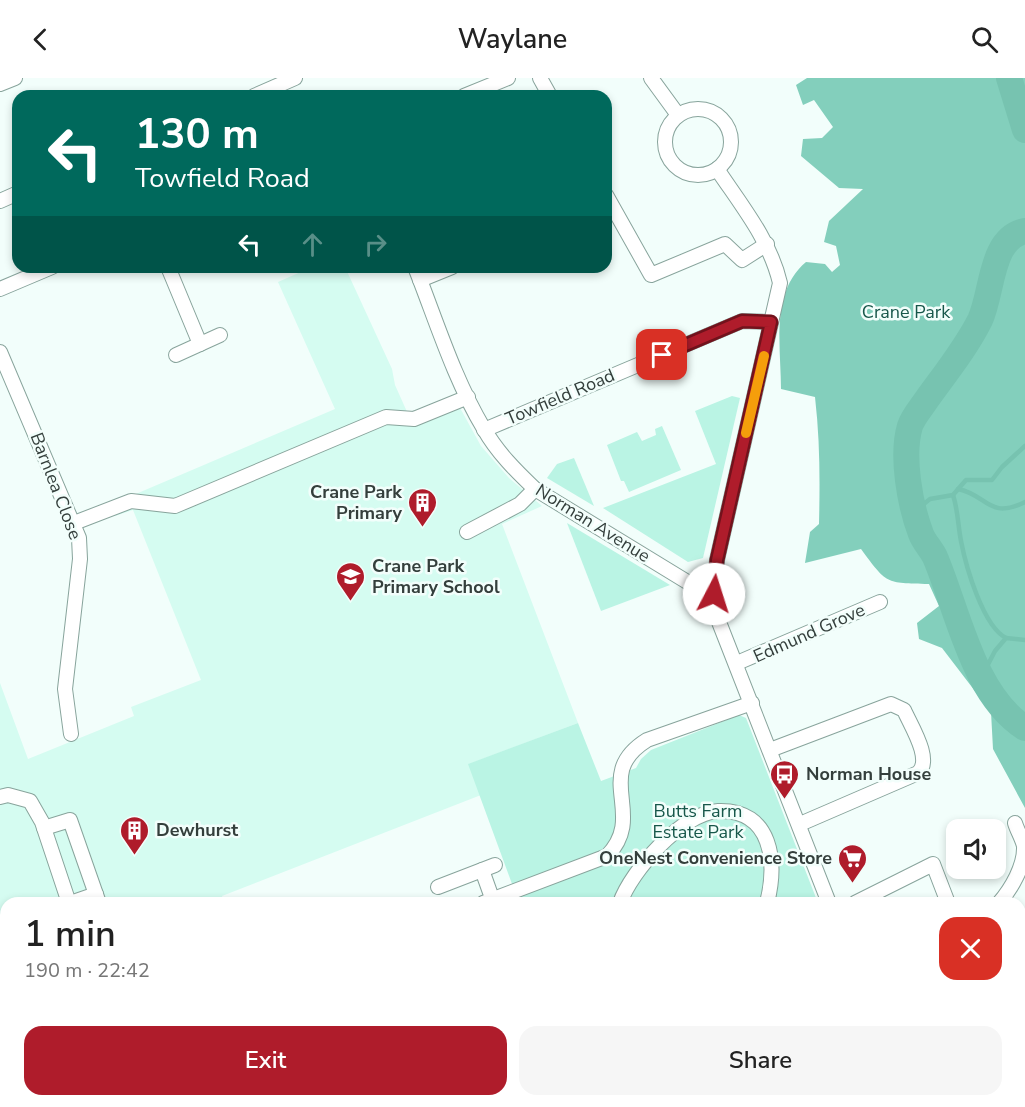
<!DOCTYPE html>
<meta charset="utf-8">
<style>
:root{--surface:#fff;--page:#f6f6f6;--text:#222;--muted:#767676;--accent:#af1c2b}
body{margin:0;font-family:"Nunito Sans",sans-serif;background:var(--page);color:var(--text);height:100vh;display:flex;flex-direction:column;font-size:22px;white-space:nowrap}
*{box-sizing:border-box;margin:0}
p{font-size:20px;color:var(--muted)}
.icon{flex:none;width:33px;height:33px;fill:none;stroke:currentColor;stroke-width:2;stroke-linecap:round;stroke-linejoin:round}
.map{position:relative;flex:1;overflow:hidden}
.drawer{position:absolute;left:0px;top:819px;width:1026px;height:210px;display:flex;flex-direction:column;background:var(--surface);border-radius:18px 18px 0 0;box-shadow:0 3px 9px #0003}
.drawer>*{flex:none}
.guide{position:absolute;left:12px;top:12px;width:600px;height:183px;border-radius:18px;box-shadow:0 3px 9px #0003;background:#00695c;color:#fff;overflow:hidden}
.tools{position:absolute;left:946px;top:741px;display:grid;gap:12px}
.tools a{display:grid;place-items:center;width:60px;height:60px;border-radius:12px;background:var(--surface);box-shadow:0 3px 9px #0003;font-size:30px}
.pin{position:absolute;display:grid;place-items:center;width:51px;height:51px;color:#fff;margin:-26px;border-radius:12px;box-shadow:0 3px 9px #0006}
.me{position:absolute;width:66px;margin:-33px;rotate:5deg;stroke-linejoin:round;filter:drop-shadow(0 0 4px #0008)}
.turn{display:flex;align-items:center;gap:21px;height:126px;padding:0 24px;font-size:27px}
.turn .icon{width:78px;height:78px;stroke-width:2.5}
.turn b{display:block;font-size:42px;line-height:51px}
.lanes{display:flex;align-items:center;height:57px;padding:0 24px;background:#0003;justify-content:center;gap:30px;direction:ltr}
.lanes .off{opacity:.35}
.round{display:grid;place-items:center;flex:none;width:63px;height:63px;border-radius:18px;background:var(--page)}
.headline{display:flex;align-items:center;justify-content:space-between;height:102px;padding:0 24px}
h1{font-size:36px;font-weight:600;line-height:45px}
.button{display:flex;gap:12px;margin-top:auto;padding:12px 24px}
.button a{flex:1;height:69px;border-radius:18px;background:var(--accent);color:#fff;font-size:24px;font-weight:600;line-height:69px;text-align:center}
.button a+a{background:var(--page);color:var(--text)}
header{display:flex;justify-content:space-between;align-items:center;height:78px;padding:0 24px;background:var(--surface);font-size:27px;font-weight:600}
.map>svg:first-child{display:block}
.built{fill:#d5fcf1}
.green{fill:#baf4e4}
.forest{fill:#83cfbc}
.lines{fill:none;stroke-linecap:round;stroke-linejoin:round}
.stream{stroke:#77c3b0;stroke-width:4.5}
.river{stroke:#77c3b0;stroke-width:26}
.minor-casing{stroke:#88a49c;stroke-width:16}
.minor{stroke:#fff;stroke-width:14}
.route-casing{stroke:#72121c;stroke-width:15}
.route{stroke:#af1c2b;stroke-width:10}
.slow{stroke:#f59e0b;stroke-width:10}
.labels{text-anchor:middle;stroke-width:5;stroke-linejoin:round;paint-order:stroke}
.park-label{font-size:18px;fill:#17574a;stroke:#f2fefb}
.street-label{font-size:18px;fill:#343f3c;stroke:#f2fefb}
.poi-label{font-size:18px;font-weight:bold;fill:#343f3c;stroke:#f2fefb;text-anchor:start}
</style>
<header><svg class="icon" aria-label="back" viewBox="0 0 24 24"><path d="M15 5l-7 7 7 7"/></svg>Waylane<svg class="icon" aria-label="search" viewBox="0 0 24 24"><circle cx="10" cy="10" r="6"/><path d="M15 15l6 6"/></svg></header>
<div class="map">
<svg width="1025" height="1029" viewBox="0 0 1025 1029">
<rect width="100%" height="100%" fill="#f2fefb"/>
<path class="built" d="M312 189H345L392 291 395 307 408 336 454 319 481 368 509 400 542 428 502 446 578 645 469 686 481 717 222 818 224 825H6V869L0 871V605L28 681 134 638 131 629 201 602 133 432 115 438 110 427 335 331 278 204Z"/>
<g class="green">
<path d="M732 318 740 320 703 480 688 484 603 430 716 386 695 333Z"/>
<path d="M662 348 681 392 629 414 624 403H621L607 367 637 354 642 363 656 357 655 351Z"/>
<path d="M574 380 594 428 547 400 557 386Z"/>
<path d="M567 445 670 507 601 533Z"/>
<path d="M739 637 746 640 818 825H519L468 686 578 645 601 703 636 690 641 681 651 672Z"/>
</g>
<path class="forest" d="M807 0H1025V730L993 671 991 634 942 570 919 561 917 545 939 528 929 506C885 505 887 506 861 471L805 485 810 454 819 446C820 403 820 362 815 319L781 311C781 269 770 214 806 184L825 186 832 194 840 187 836 168 824 164 829 143 863 111 839 110 801 78 803 61 822 60 833 49 814 22 803 27 796 7Z"/>
<g class="lines">
<g class="stream">
<path d="M958 411C988 417 988 442 1025 424"/>
<path d="M953 417C958 432 958 448 961 463 966 489 983 548 1006 560"/>
<path d="M915 433 930 421 953 417 966 402H992L1002 389 1025 368"/>
<path d="M982 598 995 573 1006 560 1025 562"/>
</g>
<g class="river">
<path d="M1009 0 1025 52"/>
<path d="M1025 153C990 160 993 214 980 242 966 270 945 296 927 321 921 330 913 339 910 348 901 378 910 427 921 456 924 464 931 471 935 479 958 533 973 617 1025 650"/>
</g>
<defs>
<g id="minor">
<path d="M540 0 550 18"/>
<path d="M651 0 678 37"/>
<path d="M0 6 15 0"/>
<path d="M254 18 295 0"/>
<path d="M464 18 508 0"/>
<circle cx="698" cy="64" r="33"/>
<path d="M717 91C741 127 770 162 780 205L717 482 714 516 717 539 829 825"/>
<path d="M606 117 651 197 725 166 742 182 767 166"/>
<path d="M0 123 18 115"/>
<path d="M168 189 200 266"/>
<path d="M415 189C436 242 454 301 484 351 497 374 516 393 535 411L707 516H714"/>
<path d="M420 202 452 189"/>
<path d="M0 211 52 189"/>
<path d="M0 274 79 460 80 481 65 611 71 656"/>
<path d="M176 277 220 257"/>
<path d="M484 352 742 243 771 244"/>
<path d="M74 445 131 423 175 428 386 339 414 341 468 319"/>
<path d="M467 454 520 426 535 411"/>
<path d="M737 585 880 524"/>
<path d="M770 672 891 626 904 632C911 648 933 682 918 695L800 746"/>
<path d="M0 719 8 717 30 723 42 744 69 825"/>
<path d="M44 750 70 742 99 825"/>
<path d="M482 792 492 820"/>
<path d="M438 809 495 787"/>
<path d="M70 825 96 816"/>
<path d="M483 825 607 778C648 736 591 697 647 662L752 625"/>
<path d="M620 825C631 793 682 735 718 733 773 731 777 785 767 825"/>
<path d="M855 825 933 786 948 825"/>
<path d="M999 825C1011 811 1025 788 1024 768 1022 760 1017 752 1015 745"/>
<path d="M1020 894 1025 907"/>
<path d="M0 952 6 949"/>
<path d="M210 1023 212 1029"/>
<path d="M368 1023 370 1029"/>
<path d="M518 1023 520 1029"/>
<path d="M909 1023 911 1029"/>
<path d="M41 1029 56 1023"/>
<path d="M734 1029 749 1023"/>
</g>
</defs>
<use href="#minor" class="minor-casing"/>
<use href="#minor" class="minor"/>
</g>
<g class="lines">
<defs>
<path id="route" d="M662 277 742 243 771 244 717 482 714 516"/>
</defs>
<use href="#route" class="route-casing"/>
<use href="#route" class="route"/>
<path class="slow" d="M746 355 764 278"/>
</g>
<defs>
<symbol id="building-pin" viewBox="-11 -11 22 30"><path d="M0 17L-7.5 6A9.5 9.5 0 1 1 7.5 6Z" fill="#af1c2b" stroke="#f2fefb"/><path d="M-4-6H4V6H1V3H-1V6H-4ZM-2.5-4.3h1.7v1.8h-1.7ZM.8-4.3h1.7v1.8H.8ZM-2.5-1h1.7V.8h-1.7ZM.8-1h1.7V.8H.8Z" fill="#fff"/></symbol>
<symbol id="school-pin" viewBox="-11 -11 22 30"><path d="M0 17L-7.5 6A9.5 9.5 0 1 1 7.5 6Z" fill="#af1c2b" stroke="#f2fefb"/><path d="M0-5L7-2L0 1L-7-2ZM-4 1L0 2.5L4 1V4Q0 6-4 4Z" fill="#fff"/></symbol>
<symbol id="bus-pin" viewBox="-11 -11 22 30"><path d="M0 17L-7.5 6A9.5 9.5 0 1 1 7.5 6Z" fill="#af1c2b" stroke="#f2fefb"/><path d="M-5-6H5V4H4V6H2V4H-2V6H-4V4H-5ZM-3.5-4V0h7V-4ZM-3.5 1.2v1.5H-2V1.2ZM2 1.2v1.5H3.5V1.2Z" fill="#fff"/></symbol>
<symbol id="supermarket-pin" viewBox="-11 -11 22 30"><path d="M0 17L-7.5 6A9.5 9.5 0 1 1 7.5 6Z" fill="#af1c2b" stroke="#f2fefb"/><path d="M-6-5.5h2.5l.6 2H6L4.5 2H-2.5L-4.4-4H-6ZM-1.5 3.2a1.3 1.3 0 1 0 .1 0ZM3 3.2a1.3 1.3 0 1 0 .1 0Z" fill="#fff"/></symbol>
</defs>
<g fill-rule="evenodd">
<use href="#building-pin" x="406" y="408" width="33" height="45"/>
<use href="#school-pin" x="334" y="482" width="33" height="45"/>
<use href="#bus-pin" x="768" y="680" width="33" height="45"/>
<use href="#building-pin" x="118" y="736" width="33" height="45"/>
<use href="#supermarket-pin" x="836" y="764" width="33" height="45"/>
</g>
<g class="labels">
<g class="park-label">
<text x="906" y="240">Crane Park</text>
<text x="698" y="739">Butts Farm<tspan x="698" dy="21">Estate Park</tspan></text>
</g>
<g class="street-label">
<text transform="translate(560 319) rotate(-23)" y="6">Towfield Road</text>
<text transform="translate(56 408) rotate(69)" y="6">Barnlea Close</text>
<text transform="translate(593 445) rotate(32)" y="6">Norman Avenue</text>
<text transform="translate(809 555) rotate(-24)" y="6">Edmund Grove</text>
</g>
<g class="poi-label">
<text x="402" y="420" text-anchor="end">Crane Park<tspan x="402" dy="21">Primary</tspan></text>
<text x="372" y="494">Crane Park<tspan x="372" dy="21">Primary School</tspan></text>
<text x="806" y="702">Norman House</text>
<text x="156" y="758">Dewhurst</text>
<text x="832" y="786" text-anchor="end">OneNest Convenience Store</text>
</g>
</g>
</svg>
<div class="tools">
<a><svg class="icon" aria-label="sound" viewBox="0 0 24 24"><path d="M4 9h4l5-4v14l-5-4H4zM17 9q2 3 0 6"/></svg></a>
</div>
<div class="pin" style="left:662px;top:277px;background:#d93025"><svg class="icon" aria-label="arrive" viewBox="0 0 24 24"><path d="M6 21V4h12l-3 4 3 4H6"/></svg></div>
<svg class="me" style="left:714px;top:516px" viewBox="-20 -20 40 40"><circle r="19" fill="#fff"/><path d="M0-13L10 11 0 6-10 11z" fill="#af1c2b"/></svg>
<div class="guide">
<div class="turn"><svg class="icon" aria-label="left" viewBox="0 0 24 24"><path d="M17 20v-9H6M10 6l-5 5 5 5"/></svg><div><b>130 m</b>Towfield Road</div></div>
<div class="lanes"><svg class="icon" aria-label="left" viewBox="0 0 24 24"><path d="M17 20v-9H6M10 6l-5 5 5 5"/></svg><svg class="icon off" aria-label="ahead" viewBox="0 0 24 24"><path d="M12 20V5M6 11l6-6 6 6"/></svg><svg class="icon off" aria-label="right" viewBox="0 0 24 24"><path d="M7 20v-9h11M14 6l5 5-5 5"/></svg></div>
</div>
<section class="drawer">
<div class="headline"><div><h1>1 min</h1><p>190 m · 22:42</p></div><a class="round" style="background:#d93025;color:#fff"><svg class="icon" aria-label="close" viewBox="0 0 24 24"><path d="M6 6l12 12M18 6L6 18"/></svg></a></div>
<div class="button"><a>Exit</a><a>Share</a></div>
</section>
</div>
